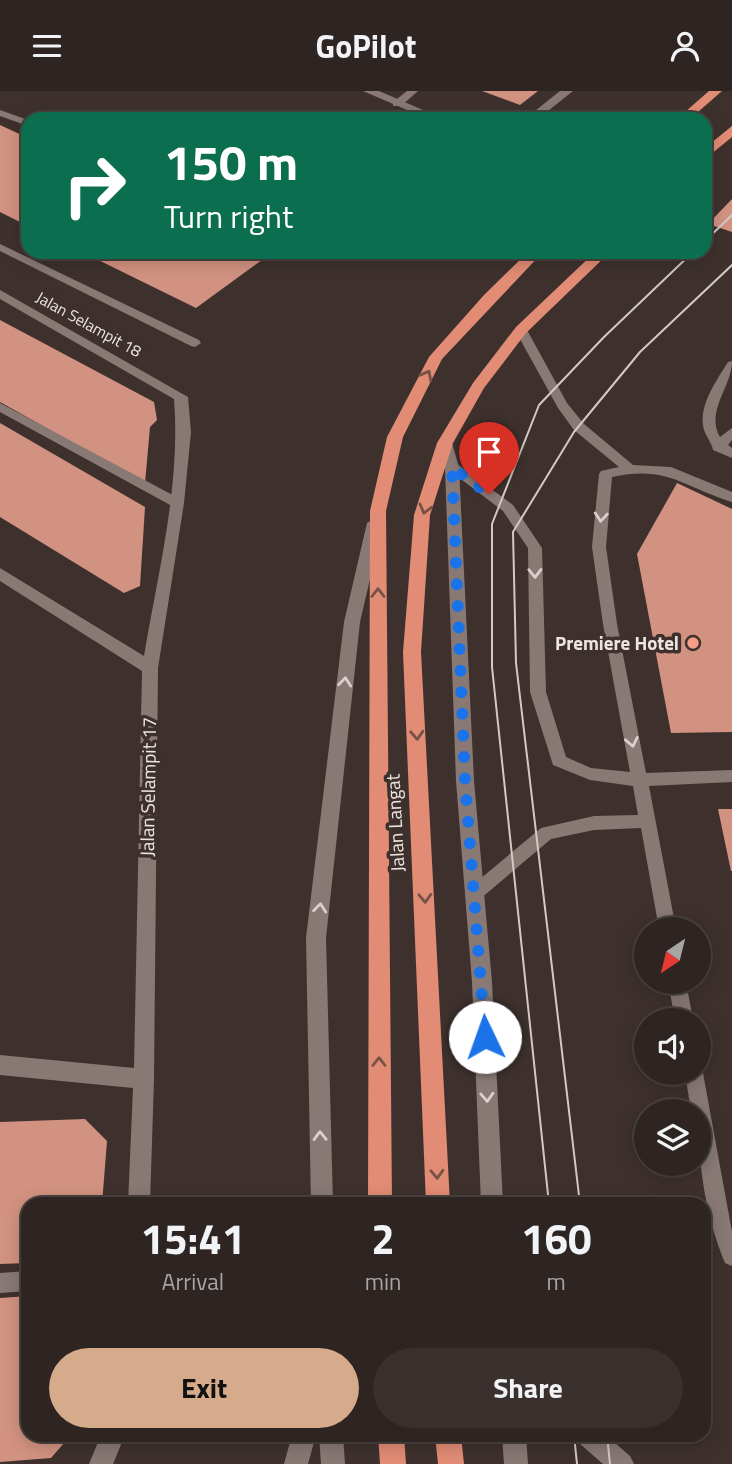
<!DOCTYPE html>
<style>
:root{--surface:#2e2522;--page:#3a312f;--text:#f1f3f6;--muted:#a7a5a5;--line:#494240;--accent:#d6ab8b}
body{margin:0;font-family:"Titillium Web",sans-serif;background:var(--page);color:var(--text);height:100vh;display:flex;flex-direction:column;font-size:26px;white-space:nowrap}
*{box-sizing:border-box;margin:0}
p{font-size:23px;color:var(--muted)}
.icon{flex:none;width:38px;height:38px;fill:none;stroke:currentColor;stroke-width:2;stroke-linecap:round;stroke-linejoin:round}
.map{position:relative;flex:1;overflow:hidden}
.side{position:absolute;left:21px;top:1106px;width:690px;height:245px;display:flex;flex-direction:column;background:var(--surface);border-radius:21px;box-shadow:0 4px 18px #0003,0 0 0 2px var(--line)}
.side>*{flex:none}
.hud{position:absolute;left:21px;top:21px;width:691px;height:147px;border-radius:21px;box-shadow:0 4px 18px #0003,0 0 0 2px var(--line);background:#0b6e4f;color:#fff;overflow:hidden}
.needle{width:46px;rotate:215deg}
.fabs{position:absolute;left:634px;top:826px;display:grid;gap:14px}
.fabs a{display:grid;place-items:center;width:77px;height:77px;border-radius:50%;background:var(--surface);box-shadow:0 4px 18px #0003,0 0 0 2px var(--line);font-size:35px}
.pin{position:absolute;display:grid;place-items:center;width:60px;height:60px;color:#fff;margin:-72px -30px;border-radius:50% 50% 50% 0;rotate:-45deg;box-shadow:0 0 7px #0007}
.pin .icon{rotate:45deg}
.me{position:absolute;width:77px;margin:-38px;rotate:357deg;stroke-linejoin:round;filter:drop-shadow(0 0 5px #0008)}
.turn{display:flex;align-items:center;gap:24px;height:147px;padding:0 28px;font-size:32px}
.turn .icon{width:91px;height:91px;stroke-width:2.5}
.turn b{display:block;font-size:49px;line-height:60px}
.eta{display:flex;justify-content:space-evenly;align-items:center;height:119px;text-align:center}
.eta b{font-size:42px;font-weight:700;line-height:49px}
.button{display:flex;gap:14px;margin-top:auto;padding:14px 28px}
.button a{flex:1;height:80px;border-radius:42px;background:var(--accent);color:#111;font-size:28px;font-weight:700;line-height:80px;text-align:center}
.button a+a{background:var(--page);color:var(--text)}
header{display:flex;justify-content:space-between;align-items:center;height:91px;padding:0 28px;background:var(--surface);font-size:32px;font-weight:700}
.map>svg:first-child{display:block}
.building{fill:#d29281}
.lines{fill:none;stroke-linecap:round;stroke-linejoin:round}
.service{fill:#887975;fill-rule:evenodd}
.minor{fill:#887975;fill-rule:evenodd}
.secondary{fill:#887975;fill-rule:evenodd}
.trunk{fill:#e28c75;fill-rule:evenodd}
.tram{stroke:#d2c9c6;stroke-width:2}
.oneway{stroke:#775146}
.oneway2{stroke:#d9cfcc}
.route{stroke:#1a73e8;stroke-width:12;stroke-dasharray:0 21.6}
.poi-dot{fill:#f49e87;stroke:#3e312d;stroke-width:2.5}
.labels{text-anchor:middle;stroke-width:7;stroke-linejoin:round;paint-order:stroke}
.far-street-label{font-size:16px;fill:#ede5e2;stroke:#3e312d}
.poi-label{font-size:19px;font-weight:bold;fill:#ede5e2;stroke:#3e312d;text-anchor:end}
.street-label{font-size:19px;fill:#ede5e2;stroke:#3e312d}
</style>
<header><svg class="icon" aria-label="menu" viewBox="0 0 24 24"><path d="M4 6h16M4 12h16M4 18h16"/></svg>GoPilot<svg class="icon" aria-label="person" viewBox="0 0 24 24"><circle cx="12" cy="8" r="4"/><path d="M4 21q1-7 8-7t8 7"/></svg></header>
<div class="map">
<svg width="732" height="1373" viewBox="0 0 732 1373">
<rect width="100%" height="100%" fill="#3e312d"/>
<g class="building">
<path d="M482 0H538L520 14Z"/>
<path d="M0 34 28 47V135L0 121Z"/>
<path d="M732 108V141L708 133Z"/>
<path d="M82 161H273L196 217Z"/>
<path d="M0 229 154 311 157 329 150 336 145 392 0 311Z"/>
<path d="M0 332 145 416 140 495 124 502 0 426Z"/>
<path d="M677 392 732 418V641L671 642 637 463Z"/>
<path d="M718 718H732V780H731Z"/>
<path d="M85 1028 107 1050 102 1113H28V1172L0 1173V1031Z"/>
<path d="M28 1205V1344H71L51 1367 0 1371V1207Z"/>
</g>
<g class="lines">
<g class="service">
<path d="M407 0H418L401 15H393V11Z"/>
<path d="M0 19 28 29V35L0 25Z"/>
<path d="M0 153 199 249 201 252 195 256 191 255 0 160Z"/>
<path d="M521 235 527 239 567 312 584 333 633 374 671 376 732 401V411C683 396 668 374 612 386L606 456 617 533 646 682 732 679V691L649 695 676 838H659L641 737 594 739 551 748 480 808 474 810 468 808 466 803 468 798 541 737 594 725 638 724 633 695 590 689 553 674 530 601 528 457 503 420 445 376 447 373H457L513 414 542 457 546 601 566 666 591 677 630 681 603 533 592 456 599 383 601 380 619 376 574 339 558 317 515 239Z"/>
<path d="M732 270C732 296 705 320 720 346L732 337V349L728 354 732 357V367L713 359C712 351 704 344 703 334 700 312 717 289 728 271Z"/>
<path d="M0 312 182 409 184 412 177 417 172 415 0 321Z"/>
<path d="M668 891H686L693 929H675Z"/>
<path d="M698 975 703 982 732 1141V1175L725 1172C705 1124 698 1072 698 1020H691L685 982H698Z"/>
<path d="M28 1180V1200L0 1202V1182Z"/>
</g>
<g class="minor">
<path d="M363 0H379L444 28H428Z"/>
<path d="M560 0H573L538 28H525Z"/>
<path d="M0 199 188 306 191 341 184 412 158 577 154 988 150 1113H128L133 997 0 984V964L134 977 142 580 0 490V477L144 565C158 481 181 393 174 308L0 208Z"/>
<path d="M101 1344H125L113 1373H89Z"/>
</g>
<g class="secondary">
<path d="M445 347 452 352 459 376 474 690 492 891 503 1113H481L472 891 456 690 445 376 438 352Z"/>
<path d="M375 427 383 432 360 531 326 847 333 1113H311L306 847 344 531 367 432Z"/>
<path d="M292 1344H316L308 1373H284Z"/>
<path d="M319 1344H343L345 1373H321Z"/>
<path d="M502 1344H526L528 1373H504Z"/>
<path d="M575 1344H606L630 1365 634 1373H603L579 1352Z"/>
</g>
<g class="trunk">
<path d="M709 0H722L690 28H677Z"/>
<path d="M732 35V46L705 68V57Z"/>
<path d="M528 161H543L442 268 403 346 386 420 392 1113H368L370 420 387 346 429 266 484 204Z"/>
<path d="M595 161H610L526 242 484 297 453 352 430 424 421 561 450 1113H426L403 561 414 424 437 352 473 292 516 236Z"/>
<path d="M378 1344H404L406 1373H380Z"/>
<path d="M435 1344H461L464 1373H438Z"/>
</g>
<g class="tram">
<path d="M705 150 732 124"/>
<path d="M549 1113 492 576V433L539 314 604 246 693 161"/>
<path d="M580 1113 516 572 513 441 574 341 640 261 732 174"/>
<path d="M574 1344 577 1373"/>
<path d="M607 1344 610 1373"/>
</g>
</g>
<defs><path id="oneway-chevron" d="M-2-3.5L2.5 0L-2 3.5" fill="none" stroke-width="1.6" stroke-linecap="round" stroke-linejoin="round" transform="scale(1.75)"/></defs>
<g class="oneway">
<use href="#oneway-chevron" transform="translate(427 284) rotate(-62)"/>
<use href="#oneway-chevron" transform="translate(425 418) rotate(105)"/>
<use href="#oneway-chevron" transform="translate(378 502) rotate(-90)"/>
<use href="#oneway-chevron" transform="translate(417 644) rotate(87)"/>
<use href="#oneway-chevron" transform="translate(425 807) rotate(88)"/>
<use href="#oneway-chevron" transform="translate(379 971) rotate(-90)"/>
<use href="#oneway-chevron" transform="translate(437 1083) rotate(88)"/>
</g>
<g class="oneway2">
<use href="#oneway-chevron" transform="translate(601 426) rotate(95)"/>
<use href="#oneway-chevron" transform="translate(535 482) rotate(89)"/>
<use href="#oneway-chevron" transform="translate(345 591) rotate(-84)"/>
<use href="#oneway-chevron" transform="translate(632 651) rotate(79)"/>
<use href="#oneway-chevron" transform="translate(320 817) rotate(-84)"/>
<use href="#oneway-chevron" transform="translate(487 1006) rotate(87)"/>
<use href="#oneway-chevron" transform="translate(320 1045) rotate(-91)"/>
</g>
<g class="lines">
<path class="route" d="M485 946 465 690 452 376 489 403"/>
</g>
<circle class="poi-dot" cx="693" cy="552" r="7"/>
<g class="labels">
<g class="far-street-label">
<text transform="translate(89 233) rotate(29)" y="6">Jalan Selampit 18</text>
</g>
<g class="poi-label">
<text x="679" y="559">Premiere Hotel</text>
</g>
<g class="street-label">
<text transform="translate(148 696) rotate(-89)" y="7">Jalan Selampit 17</text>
<text transform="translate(395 732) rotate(-93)" y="7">Jalan Langat</text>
</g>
</g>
</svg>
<div class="fabs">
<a><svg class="needle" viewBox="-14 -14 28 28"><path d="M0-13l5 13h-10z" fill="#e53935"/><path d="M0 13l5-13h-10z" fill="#a7a5a5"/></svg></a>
<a><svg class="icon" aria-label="sound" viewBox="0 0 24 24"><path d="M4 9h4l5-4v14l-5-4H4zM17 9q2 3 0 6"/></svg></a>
<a><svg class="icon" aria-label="layers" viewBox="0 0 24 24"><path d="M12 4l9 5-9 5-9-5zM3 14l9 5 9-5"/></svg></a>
</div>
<div class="pin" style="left:489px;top:403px;background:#d93025"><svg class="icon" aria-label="arrive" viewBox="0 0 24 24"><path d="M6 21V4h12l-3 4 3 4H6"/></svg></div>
<svg class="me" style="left:485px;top:946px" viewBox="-20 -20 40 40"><circle r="19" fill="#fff"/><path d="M0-13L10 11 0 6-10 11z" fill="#1a73e8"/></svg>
<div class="hud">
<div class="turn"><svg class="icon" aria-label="right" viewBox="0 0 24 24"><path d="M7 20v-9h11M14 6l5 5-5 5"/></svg><div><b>150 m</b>Turn right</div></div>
</div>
<section class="side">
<div class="eta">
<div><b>15:41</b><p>Arrival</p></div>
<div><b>2</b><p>min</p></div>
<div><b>160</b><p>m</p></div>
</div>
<div class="button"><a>Exit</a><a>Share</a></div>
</section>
</div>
